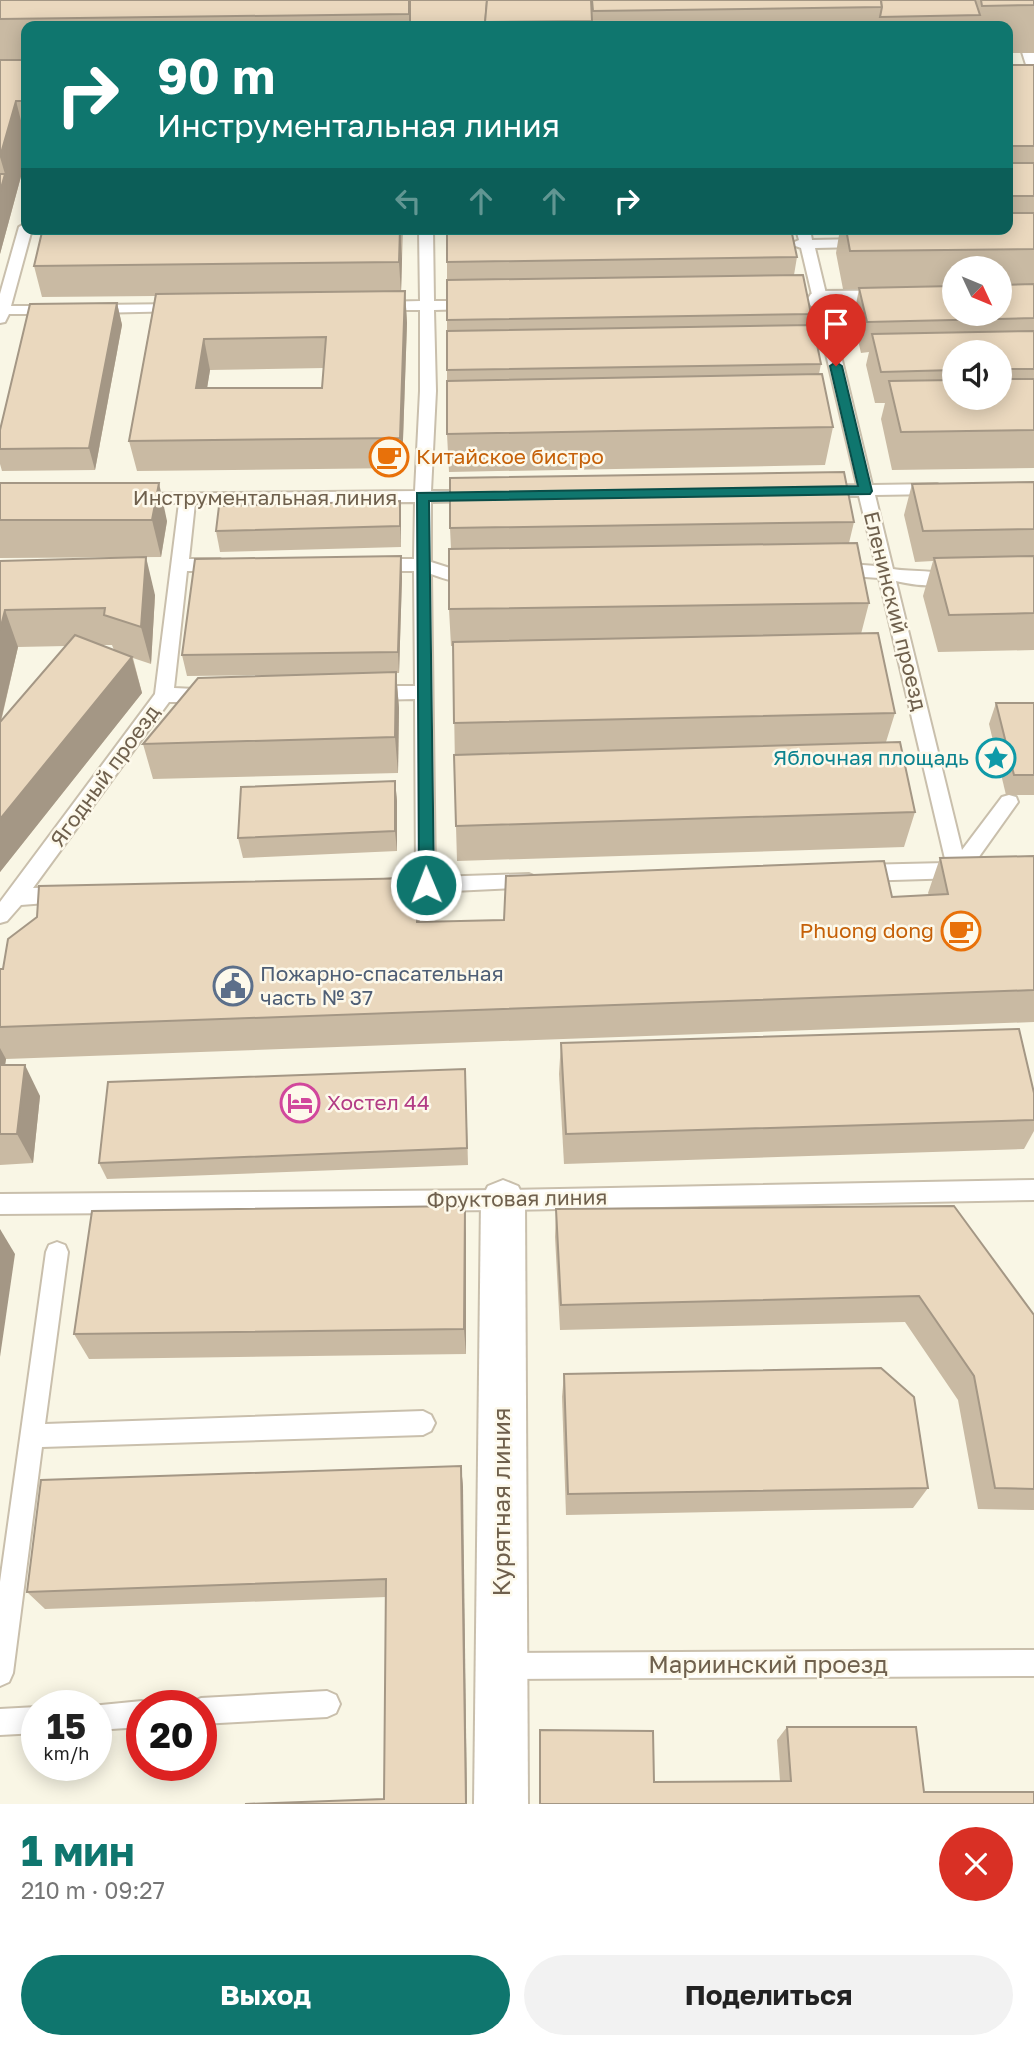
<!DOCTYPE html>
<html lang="ru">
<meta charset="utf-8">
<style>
:root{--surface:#fff;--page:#f2f2f2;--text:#222;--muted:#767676;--accent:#0f766e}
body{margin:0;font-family:"Golos Text",sans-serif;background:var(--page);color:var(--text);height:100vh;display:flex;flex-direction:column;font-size:26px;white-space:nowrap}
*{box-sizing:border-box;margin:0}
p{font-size:23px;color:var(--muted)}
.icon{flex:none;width:38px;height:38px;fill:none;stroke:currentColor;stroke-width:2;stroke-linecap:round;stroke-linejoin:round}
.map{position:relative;height:1804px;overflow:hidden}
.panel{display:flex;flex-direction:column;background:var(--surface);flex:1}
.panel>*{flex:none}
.top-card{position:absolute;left:21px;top:21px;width:992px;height:214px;border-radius:14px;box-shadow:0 4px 18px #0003;background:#0f766e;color:#fff;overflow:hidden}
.needle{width:46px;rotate:134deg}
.fabs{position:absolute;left:942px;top:256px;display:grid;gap:14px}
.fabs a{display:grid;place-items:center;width:70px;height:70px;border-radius:50%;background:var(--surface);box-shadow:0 4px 18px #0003;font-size:35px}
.speed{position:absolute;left:21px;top:1690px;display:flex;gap:14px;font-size:35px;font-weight:700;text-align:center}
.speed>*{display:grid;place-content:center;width:91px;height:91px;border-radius:50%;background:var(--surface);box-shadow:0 4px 18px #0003;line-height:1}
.speed small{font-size:18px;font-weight:400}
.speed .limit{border:10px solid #d22;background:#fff;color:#111}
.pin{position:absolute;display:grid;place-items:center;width:60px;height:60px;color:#fff;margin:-72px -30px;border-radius:50% 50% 50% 0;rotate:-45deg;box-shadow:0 0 7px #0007}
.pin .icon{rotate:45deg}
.me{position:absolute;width:77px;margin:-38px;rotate:359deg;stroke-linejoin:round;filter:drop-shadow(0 0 5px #0008)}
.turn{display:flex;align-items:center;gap:24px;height:147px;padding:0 21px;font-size:32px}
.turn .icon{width:91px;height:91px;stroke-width:2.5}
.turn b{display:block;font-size:49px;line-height:60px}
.lanes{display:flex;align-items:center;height:66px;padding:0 21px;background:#0003;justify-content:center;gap:35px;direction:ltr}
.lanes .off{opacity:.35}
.round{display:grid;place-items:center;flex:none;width:74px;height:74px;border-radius:37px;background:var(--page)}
.headline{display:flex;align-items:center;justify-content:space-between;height:119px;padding:0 21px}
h1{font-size:42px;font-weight:700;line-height:52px;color:var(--accent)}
.cta{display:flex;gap:14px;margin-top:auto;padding:14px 21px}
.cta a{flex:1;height:80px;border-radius:42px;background:var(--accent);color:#fff;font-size:28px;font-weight:700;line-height:80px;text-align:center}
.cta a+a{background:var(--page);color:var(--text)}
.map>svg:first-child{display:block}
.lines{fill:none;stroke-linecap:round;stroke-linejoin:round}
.lane-casing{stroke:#c9bfac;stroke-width:4}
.street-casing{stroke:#c9bfac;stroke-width:4}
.lane{fill:#fff;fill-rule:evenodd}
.street{fill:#fff;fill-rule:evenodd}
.wall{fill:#c9baa3;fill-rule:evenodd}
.shaded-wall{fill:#a49785}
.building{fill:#ead8be;stroke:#a49785;stroke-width:2;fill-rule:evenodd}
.route{fill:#0f766e;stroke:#0a4d48;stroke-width:2}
.labels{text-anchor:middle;stroke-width:5;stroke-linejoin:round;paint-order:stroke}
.food-label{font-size:21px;fill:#c56008;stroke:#fdf9eb;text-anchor:start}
.street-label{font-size:21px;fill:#6f604d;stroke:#fdf9eb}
.culture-label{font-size:21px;fill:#0d838f;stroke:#fdf9eb;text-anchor:end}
.service-label{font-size:21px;fill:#4e5e75;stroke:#fdf9eb;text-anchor:start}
.hotel-label{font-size:21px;fill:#b23c85;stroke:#fdf9eb;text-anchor:start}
.near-street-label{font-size:24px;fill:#6f604d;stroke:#fdf9eb}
</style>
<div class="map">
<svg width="1034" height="1804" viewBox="0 0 1034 1804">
<rect width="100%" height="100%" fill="#f9f6e5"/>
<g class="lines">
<defs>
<g id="lane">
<path d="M1028 48 1034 52V75L1028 71 1022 52Z"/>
<path d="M26 223V229H32L11 306H53L60 310 53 314H9L5 322 0 323V294L19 227Z"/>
<path d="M419 229H433L434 301H473L480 305 473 309 434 310 436 391 431 491H475L483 496 475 501 431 502V562L453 569H474L482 575C471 589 445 579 431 574L435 877 529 874 536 877 539 882 536 887 391 894 384 892 381 886 384 880 416 877 415 699 373 700 367 698 364 693 367 688 373 686H415L414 571H376L368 565 376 559H414L415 502 195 503 189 559H220L228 565 220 571H187L174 688 216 690 219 695 216 700 210 702H169L33 888 64 887 71 889 74 895 71 901 21 905 7 921 0 923V902L155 694 179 503H138L130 498 132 494 415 491 420 391V310H381L374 306 381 302 420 301Z"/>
<path d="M796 229H810L812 240 861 239 868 243 861 247 815 248 872 485 937 484 945 489 937 494 875 495 893 569C908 572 954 570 960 578 951 590 911 585 896 581L962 850 1002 797 1009 795 1016 797 1018 802 966 875 959 878 860 881 853 878 850 873 853 868 860 865 946 863 879 578 837 575 829 569 837 563 876 566 859 496H824L816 491 824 486 857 485 801 248 790 244 799 240Z"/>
<path d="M179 304 184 305 186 308 184 311 94 313 87 309 94 305Z"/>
<path d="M1034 1180V1200L503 1210 0 1214V1194L503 1190Z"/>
<path d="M57 1242 65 1245 68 1252 45 1424 423 1411 431 1415 435 1423 431 1431 423 1435 42 1447 13 1673 9 1682 0 1686V1582L46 1252 49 1245Z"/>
<path d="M1034 1650V1676L504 1679 495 1675 491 1666 495 1657 504 1653Z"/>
<path d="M327 1691 336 1695 340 1704 336 1713 327 1717 201 1724V1706H190L192 1702 201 1698Z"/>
<path d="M142 1701 152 1706H142V1727L96 1730V1706H91Z"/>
<path d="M37 1707V1733L0 1735V1709Z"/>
</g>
<g id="street">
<path d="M954 290V308L821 309 811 306 807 300 811 294 821 291Z"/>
<path d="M503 1180 518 1186 525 1200 528 1804H474L481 1200 488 1186Z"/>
</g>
</defs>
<use href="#lane" class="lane-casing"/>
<use href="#street" class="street-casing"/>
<use href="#lane" class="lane"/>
<use href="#street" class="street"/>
</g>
<g class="wall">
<path d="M0 0H1034V53H1008V26H26V158L0 254Z"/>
<path d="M1008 65H1034V468L892 470 881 419 885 403H875L866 365 869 352 861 353 853 319 859 289H843L836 253 839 235H832L831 229H1008ZM954 268H999V313H954ZM954 352H999V397H954Z"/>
<path d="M51 229H117V231H135L134 229H211V230L403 229 401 292 405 291 407 323 402 468 137 471 129 441 155 296 42 297 34 266 52 232ZM324 368 322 388H207L210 370Z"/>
<path d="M797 257 794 275 811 314 809 325 821 364 819 374 833 427 825 465 449 472 447 434V262Z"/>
<path d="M117 303 122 325 95 470 2 471 0 464V430Z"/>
<path d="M1034 482V650L938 652 923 596 933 561 915 562 904 515 912 484Z"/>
<path d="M0 483 167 521 161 557 0 558Z"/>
<path d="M400 501 401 547 220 552 216 531Z"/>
<path d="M854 522 849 543 869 603 861 634 895 713 886 742 915 812 904 847 457 861 456 826 453 646H451L449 609 451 549 450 528Z"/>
<path d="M401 556 402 578 399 673H396L399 708 398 773 153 779 143 744 288 675 187 676 182 655Z"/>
<path d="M0 561 155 595 151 664 133 658 142 693 0 872ZM102 645H112L114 650ZM66 646 1 722 18 647Z"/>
<path d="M996 703H1034V795H1006L989 724Z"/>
<path d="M395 781 397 801V851L243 858 238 838Z"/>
<path d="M1034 856V1022L6 1059 5 1065 40 1096 33 1163 0 1165V969L420 912V922L504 920 929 895 928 893 940 858Z"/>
<path d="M561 1043 1034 1093V1131L1024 1149 564 1164 559 1074Z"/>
<path d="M466 1087 468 1165 107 1179 99 1163Z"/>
<path d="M556 1209 1034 1315V1510L978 1509 958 1400 905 1322 560 1330 555 1237Z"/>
<path d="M466 1234V1354L89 1359 74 1334Z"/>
<path d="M564 1374 928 1488 913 1508 566 1515 562 1397Z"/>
<path d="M461 1466 463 1487 384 1799 386 1597 45 1609 27 1592Z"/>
<path d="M787 1727 924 1792 1034 1804H539L540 1730 654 1782 780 1781 777 1740Z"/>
</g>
<g class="shaded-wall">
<path d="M16 101 26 140V158L0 254V192L5 174 0 157Z"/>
<path d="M400 229 402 259 401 293 399 262Z"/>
<path d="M405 291 407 323 402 468 400 438Z"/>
<path d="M117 303 122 325 95 470 89 448Z"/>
<path d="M204 339 210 370 202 419 196 388Z"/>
<path d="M159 483 167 521 161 557 152 520Z"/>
<path d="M400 501 401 522V547L400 526Z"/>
<path d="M401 556 402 578 399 673 398 652Z"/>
<path d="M146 557 155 595 151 664 141 627Z"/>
<path d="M5 610 18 647 0 724V630Z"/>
<path d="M132 657 142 693 0 872V819Z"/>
<path d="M396 672 399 708 398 773 395 737Z"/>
<path d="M395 781 397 801V851L395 831Z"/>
<path d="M417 878 420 912V955L417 922Z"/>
<path d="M0 1048 6 1059 0 1096Z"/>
<path d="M25 1065 40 1096 33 1163 17 1134Z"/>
<path d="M465 1206 466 1234V1354L464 1329Z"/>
<path d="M0 1229 15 1254 0 1357Z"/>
<path d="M461 1466 463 1487 467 1804H466Z"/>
</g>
<g class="building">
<path d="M0 0H409V14L0 19Z"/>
<path d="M410 0H487L485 26H410Z"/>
<path d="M487 0H591L592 21 485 22Z"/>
<path d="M592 0H881L882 7 593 11Z"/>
<path d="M881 0H975L980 15 880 17 882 7Z"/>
<path d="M981 0H1034V5L982 6Z"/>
<path d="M0 60H26V101H16L0 157Z"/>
<path d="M1008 65H1034V146H1009L1011 139 1008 131Z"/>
<rect x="1008" y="163" width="26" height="33"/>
<path d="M0 174H5L0 192Z"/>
<path d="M1008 213H1034V249L850 251 846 229H1008Z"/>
<path d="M304 229H400L399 262 34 266 42 232Z"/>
<path d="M447 229H791L797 257 447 262Z"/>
<path d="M803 275 811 314 447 320V280Z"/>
<path d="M1034 284V318L867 322 859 288 954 286V313H999V285Z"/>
<path d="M405 291 400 438 129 441 156 294ZM326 337 322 388H196L204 339Z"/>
<path d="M117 303 89 448 0 449V430L30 304Z"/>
<path d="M813 325 821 364 447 370V331Z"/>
<path d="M1034 331V369H999V352H954V370L881 372 872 334Z"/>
<path d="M822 374 833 427 447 434V381Z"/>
<path d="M999 379H1034V430L901 432 889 381 954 380V397H999Z"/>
<path d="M844 472 854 522 450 528V478Z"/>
<path d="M1034 482V529L923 531 912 484Z"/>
<path d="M0 483H159L152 520H0Z"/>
<path d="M400 501V526L216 531 219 506Z"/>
<path d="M857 543 869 603 449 609V549Z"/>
<path d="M401 556 398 652 182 655 195 559Z"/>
<path d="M1034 556V613L949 615 934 558Z"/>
<path d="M146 557 141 627 104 615 105 608 5 610 0 630V561Z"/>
<path d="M878 633 895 713 454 723 453 642Z"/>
<path d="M75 635 132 657 0 819V722Z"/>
<path d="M396 672 395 737 143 744 198 678Z"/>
<path d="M996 703H1034V775H1014Z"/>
<path d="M900 742 915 812 456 826 454 755Z"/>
<path d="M395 781V831L238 838 241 787Z"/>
<path d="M1034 856V990L0 1027V969H3L8 939 37 917 39 886 417 878V922L504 920 506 876 884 861 892 897 948 894 940 858Z"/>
<path d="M1019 1029 1034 1093V1120L566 1134 561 1043Z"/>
<path d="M0 1065H25L17 1134H0Z"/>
<path d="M465 1069 467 1148 99 1163 108 1082Z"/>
<path d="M465 1206 464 1329 74 1334 92 1211Z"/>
<path d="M954 1206 1034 1315V1489L995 1488 974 1376 919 1296 561 1305 556 1209Z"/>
<path d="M881 1368 914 1397 928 1488 568 1494 564 1374Z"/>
<path d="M461 1466 466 1804H245L384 1799 386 1579 27 1592 41 1480Z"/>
<path d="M787 1727H916L924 1792H1034V1804H540V1730L653 1731 654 1782 791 1781Z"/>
</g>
<path class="route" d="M836 362 842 366 872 491 870 494 429 501 434 885 432 890H421L419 885 417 493 858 486 830 366Z"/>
<defs>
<symbol id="cafe-ring" viewBox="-11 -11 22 22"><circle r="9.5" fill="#fdf9eb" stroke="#e8710a" stroke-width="1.5"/><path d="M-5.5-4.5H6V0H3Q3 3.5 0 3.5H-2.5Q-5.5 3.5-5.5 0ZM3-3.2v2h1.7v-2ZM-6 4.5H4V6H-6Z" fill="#e8710a"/></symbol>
<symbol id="sight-ring" viewBox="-11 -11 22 22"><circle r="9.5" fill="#fdf9eb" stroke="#0f9aa8" stroke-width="1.5"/><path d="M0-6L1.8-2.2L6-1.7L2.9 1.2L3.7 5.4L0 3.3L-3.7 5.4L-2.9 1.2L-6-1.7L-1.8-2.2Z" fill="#0f9aa8"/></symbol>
<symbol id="civic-ring" viewBox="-11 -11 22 22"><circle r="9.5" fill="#fdf9eb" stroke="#5c6f8a" stroke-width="1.5"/><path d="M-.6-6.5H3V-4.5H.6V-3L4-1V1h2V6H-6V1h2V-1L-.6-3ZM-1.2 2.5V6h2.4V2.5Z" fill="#5c6f8a"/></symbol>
<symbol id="hotel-ring" viewBox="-11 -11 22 22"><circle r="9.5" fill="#fdf9eb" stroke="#d1479c" stroke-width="1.5"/><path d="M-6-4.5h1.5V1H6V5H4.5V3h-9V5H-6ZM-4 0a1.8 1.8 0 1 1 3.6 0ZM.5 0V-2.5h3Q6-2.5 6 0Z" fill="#d1479c"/></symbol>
</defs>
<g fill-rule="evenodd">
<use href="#cafe-ring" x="367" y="435" width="44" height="44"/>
<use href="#sight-ring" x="974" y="736" width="44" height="44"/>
<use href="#cafe-ring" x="939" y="909" width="44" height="44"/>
<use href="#civic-ring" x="211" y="964" width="44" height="44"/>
<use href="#hotel-ring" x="278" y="1081" width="44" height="44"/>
</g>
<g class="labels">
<g class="food-label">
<text x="416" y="464">Китайское бистро</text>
<text x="934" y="938" text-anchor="end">Phuong dong</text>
</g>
<g class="street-label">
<text x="265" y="505">Инструментальная линия</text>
<text transform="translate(895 611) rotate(76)" y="7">Еленинский проезд</text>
<text transform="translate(105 776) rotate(-54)" y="7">Ягодный проезд</text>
<text transform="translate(517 1199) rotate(-1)" y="7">Фруктовая линия</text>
</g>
<g class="culture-label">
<text x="969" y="765">Яблочная площадь</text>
</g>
<g class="service-label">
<text x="260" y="981">Пожарно-спасательная<tspan x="260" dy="24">часть № 37</tspan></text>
</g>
<g class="hotel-label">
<text x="327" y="1110">Хостел 44</text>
</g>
<g class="near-street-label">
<text transform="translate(502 1502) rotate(-90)" y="8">Курятная линия</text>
<text x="768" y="1673">Мариинский проезд</text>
</g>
</g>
</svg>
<div class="fabs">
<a><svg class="needle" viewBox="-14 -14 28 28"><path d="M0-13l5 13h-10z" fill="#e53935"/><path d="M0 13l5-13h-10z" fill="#767676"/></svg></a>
<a><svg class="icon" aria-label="sound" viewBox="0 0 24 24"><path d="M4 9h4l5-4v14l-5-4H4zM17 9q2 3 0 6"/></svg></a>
</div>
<div class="speed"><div>15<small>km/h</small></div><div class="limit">20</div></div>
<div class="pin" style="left:836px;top:366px;background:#d93025"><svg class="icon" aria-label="arrive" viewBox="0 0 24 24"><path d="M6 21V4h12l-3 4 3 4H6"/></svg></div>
<svg class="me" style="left:426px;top:885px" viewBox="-20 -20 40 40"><circle r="17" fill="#0f766e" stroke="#fff" stroke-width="3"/><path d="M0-11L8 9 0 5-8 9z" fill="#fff"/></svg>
<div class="top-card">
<div class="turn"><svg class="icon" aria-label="right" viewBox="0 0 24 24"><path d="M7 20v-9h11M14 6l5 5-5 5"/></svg><div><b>90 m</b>Инструментальная линия</div></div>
<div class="lanes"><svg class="icon off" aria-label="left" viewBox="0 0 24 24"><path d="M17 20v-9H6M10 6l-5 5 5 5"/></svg><svg class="icon off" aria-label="ahead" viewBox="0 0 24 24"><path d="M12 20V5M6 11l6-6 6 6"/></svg><svg class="icon off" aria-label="ahead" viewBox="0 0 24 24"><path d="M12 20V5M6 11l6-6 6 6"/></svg><svg class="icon" aria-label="right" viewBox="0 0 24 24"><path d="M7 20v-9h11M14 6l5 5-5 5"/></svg></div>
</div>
</div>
<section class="panel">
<div class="headline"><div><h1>1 мин</h1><p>210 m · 09:27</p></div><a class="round" style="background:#d93025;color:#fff"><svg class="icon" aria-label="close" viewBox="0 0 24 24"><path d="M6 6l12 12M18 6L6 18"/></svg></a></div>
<div class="cta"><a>Выход</a><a>Поделиться</a></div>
</section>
